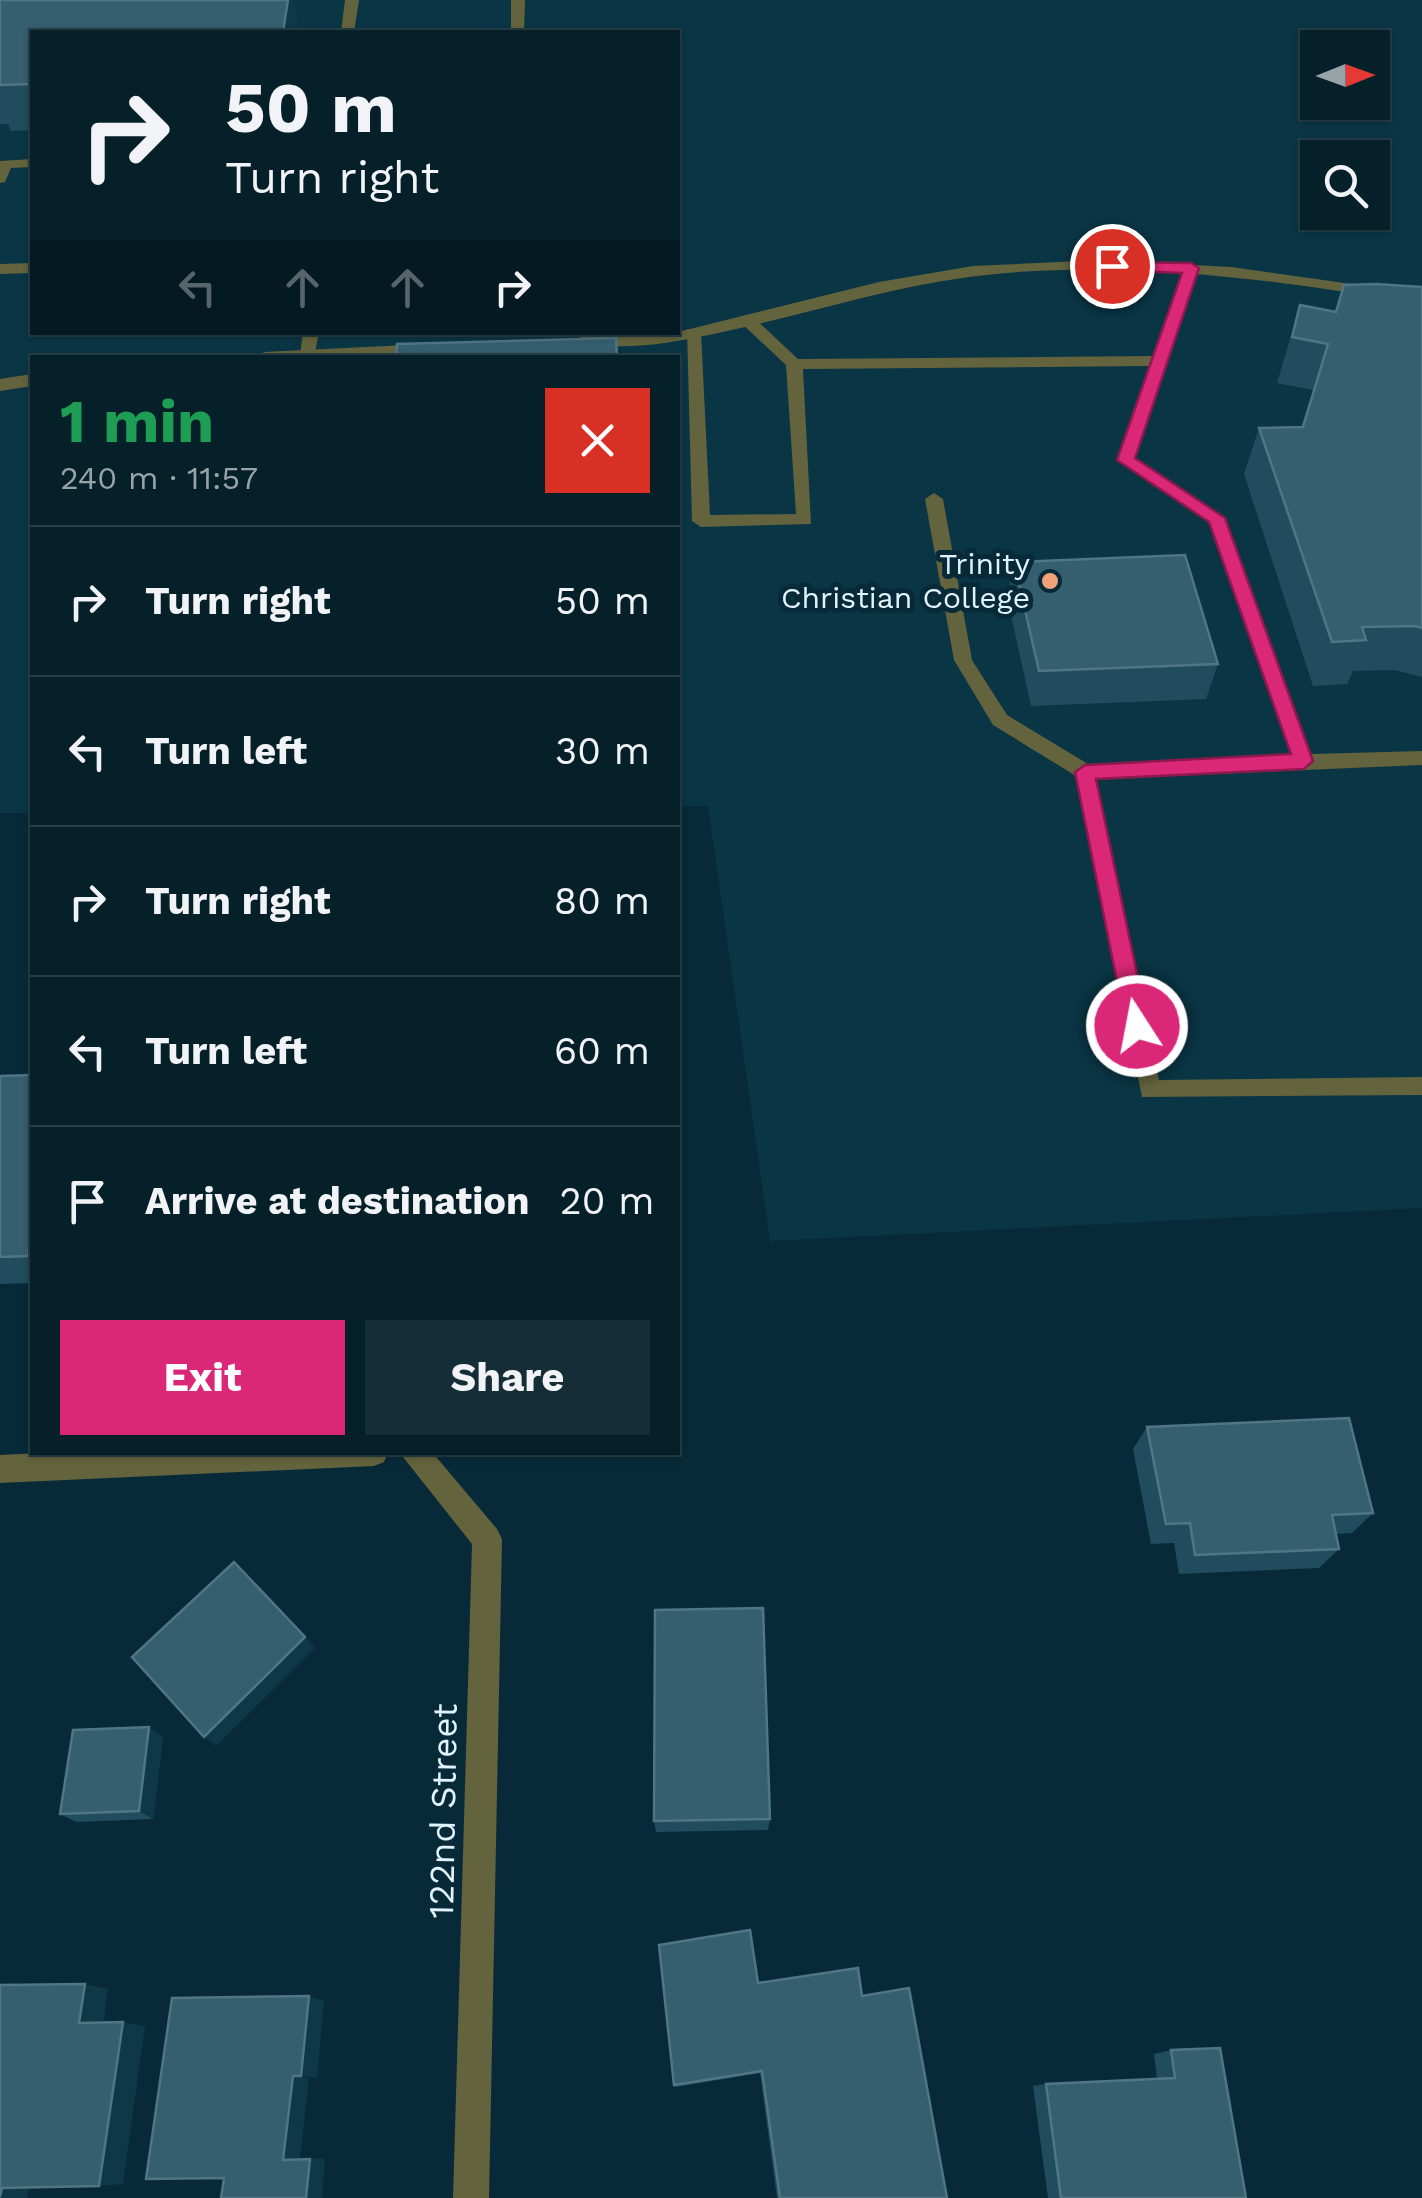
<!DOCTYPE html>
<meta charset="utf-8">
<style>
:root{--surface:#06202a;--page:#142d36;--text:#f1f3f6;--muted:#98a3a8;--line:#273e47;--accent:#db2777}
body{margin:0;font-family:"Work Sans",sans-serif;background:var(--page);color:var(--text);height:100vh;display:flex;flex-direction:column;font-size:38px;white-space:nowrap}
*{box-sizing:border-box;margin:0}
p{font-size:32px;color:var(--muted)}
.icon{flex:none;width:55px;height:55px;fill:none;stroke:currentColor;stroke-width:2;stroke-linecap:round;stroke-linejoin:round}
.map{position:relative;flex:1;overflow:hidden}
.side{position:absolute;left:30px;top:355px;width:650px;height:1100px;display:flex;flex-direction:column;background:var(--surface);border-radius:0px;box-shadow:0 2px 8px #0004,0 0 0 2px var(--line)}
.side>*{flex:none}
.guide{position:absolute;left:30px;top:30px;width:650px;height:305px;border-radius:0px;box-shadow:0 2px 8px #0004,0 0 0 2px var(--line);background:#06202a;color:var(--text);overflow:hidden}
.needle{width:65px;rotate:89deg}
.buttons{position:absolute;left:1300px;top:30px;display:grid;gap:20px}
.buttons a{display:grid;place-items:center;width:90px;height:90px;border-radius:0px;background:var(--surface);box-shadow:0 2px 8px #0004,0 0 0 2px var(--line);font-size:50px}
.pin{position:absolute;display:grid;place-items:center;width:85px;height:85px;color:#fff;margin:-42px;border:5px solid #fff;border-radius:50%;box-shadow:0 2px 10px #0007}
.me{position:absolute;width:110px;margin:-55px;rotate:349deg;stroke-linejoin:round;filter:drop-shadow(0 0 8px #0008)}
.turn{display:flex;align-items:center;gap:35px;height:210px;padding:0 30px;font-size:45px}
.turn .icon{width:130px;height:130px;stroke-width:2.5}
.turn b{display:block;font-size:70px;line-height:85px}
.lanes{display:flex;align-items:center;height:95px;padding:0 30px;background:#0003;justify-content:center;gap:50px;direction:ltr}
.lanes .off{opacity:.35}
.round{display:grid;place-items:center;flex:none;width:105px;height:105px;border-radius:0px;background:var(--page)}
.head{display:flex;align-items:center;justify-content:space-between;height:170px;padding:0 30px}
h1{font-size:60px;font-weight:700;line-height:75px;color:#1e9e55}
.button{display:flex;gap:20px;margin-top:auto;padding:20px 30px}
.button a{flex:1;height:115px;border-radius:0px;background:var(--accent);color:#fff;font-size:40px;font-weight:700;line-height:115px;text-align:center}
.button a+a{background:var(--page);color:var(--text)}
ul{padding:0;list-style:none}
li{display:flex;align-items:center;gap:30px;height:150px;padding:0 30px;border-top:2px solid var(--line)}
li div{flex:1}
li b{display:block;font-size:38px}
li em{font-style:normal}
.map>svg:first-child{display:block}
.built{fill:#0a3545;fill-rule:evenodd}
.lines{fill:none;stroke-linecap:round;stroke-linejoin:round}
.lane{fill:#63633d;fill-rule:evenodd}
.street{fill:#63633d;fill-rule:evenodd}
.wall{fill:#204c5d}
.shaded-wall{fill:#0e3747}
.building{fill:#355e6e;stroke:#507584;stroke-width:2.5}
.route{fill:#db2777;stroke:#8e194d;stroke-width:2.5}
.poi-dot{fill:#f0a279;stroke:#082a38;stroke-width:4}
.labels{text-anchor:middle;stroke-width:10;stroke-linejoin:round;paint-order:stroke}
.poi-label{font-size:30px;fill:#e1f3fc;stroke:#082a38;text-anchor:end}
.near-street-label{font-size:35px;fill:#e1f3fc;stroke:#082a38}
</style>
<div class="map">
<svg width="1422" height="2198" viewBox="0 0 1422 2198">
<rect width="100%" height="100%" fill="#082a38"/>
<path class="built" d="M0 0H1422V1208L770 1241 708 806H678V358H32V813H0ZM32 32H678V332H32ZM1318 48H1372V102H1318ZM1318 158H1372V212H1318Z"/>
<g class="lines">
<g class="lane">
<path d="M345 0H359L354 32H341Z"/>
<path d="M511 0H525L524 32H511Z"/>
<path d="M32 159V167L11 168 5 182 0 183V161Z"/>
<path d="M32 263V273L0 274V264Z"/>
<path d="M1191 263 1199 268 1134 458 1226 519 1311 754 1422 751V765L1096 779 1159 1080 1422 1077V1095L1142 1097 1076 776 993 725 954 660 925 499 934 493 943 499 972 660 1007 715 1088 764 1292 754 1209 522 1116 460 1149 366 803 369 811 524 701 527 692 521 687 329 701 332 710 515 796 514 786 365 740 322V316H752L798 359 1153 356 1183 268Z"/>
<path d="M303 332H319L314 358 300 355Z"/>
</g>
<g class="street">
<path d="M1102 260 1231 267 1422 294V304C1274 280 1120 257 969 277 866 291 768 327 665 343 638 347 610 346 582 347L573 342 582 337 678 332 879 282 973 266Z"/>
<path d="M427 344 433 345V353L372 358H255L264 352Z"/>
<path d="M32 374V386L0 391V379Z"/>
<path d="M61 1452H388L384 1462 374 1466 0 1483V1455Z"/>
<path d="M399 1452H432L497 1529 502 1539 489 2198H453L472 1544Z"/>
</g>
</g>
<g class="wall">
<path d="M0 0 299 29V32H32V130L11 131 8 124H0Z"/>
<path d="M1344 285 1422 287V677L1394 670 1353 671 1347 684 1313 686 1244 474 1259 428 1301 427 1313 390 1277 383 1300 305 1335 312Z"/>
<path d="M1014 562 1218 664 1206 699 1031 706 1007 597Z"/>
<path d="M32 1075V1283L0 1284V1076Z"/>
<path d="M1147 1427 1373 1513 1352 1533 1336 1534 1339 1549 1319 1568 1179 1574 1174 1543 1151 1544 1133 1449Z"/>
<path d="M163 1737 153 1819 76 1822 60 1814Z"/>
<path d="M770 1819 768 1830 656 1832 654 1821Z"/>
<path d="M758 1983 862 1996 947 2198H777L760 2073 676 2087 674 2085Z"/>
<path d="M1171 2050 1246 2198H1048L1033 2086 1046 2084 1157 2079 1154 2054Z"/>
</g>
<g class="shaded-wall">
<path d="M288 0H294L299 32H283Z"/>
<path d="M32 1233V1261L28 1256Z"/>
<path d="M305 1637 315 1648 216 1746 204 1737Z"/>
<path d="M149 1727 163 1737 153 1819 139 1811Z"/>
<path d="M85 1984 108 1989 103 2027 79 2023Z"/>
<path d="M309 1996 324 2001 317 2078 301 2076Z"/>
<path d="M123 2022 145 2026 123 2184 99 2186Z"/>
<path d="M293 2076 309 2078 300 2159 283 2160Z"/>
<path d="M325 2158 322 2198H306L310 2159Z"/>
<path d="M29 2186 27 2198H0L2 2188Z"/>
</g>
<g class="building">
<path d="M0 0H288L283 32H32V84L0 85Z"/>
<path d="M1376 284 1422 287V628L1415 626 1362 627 1366 640 1332 642 1259 428 1303 427 1328 344 1292 337 1300 305 1336 312 1344 285Z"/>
<path d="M616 338 617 358H396L397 344Z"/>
<path d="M1185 555 1218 664 1039 671 1014 562Z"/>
<path d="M32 1075V1233L28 1256 0 1257V1076Z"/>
<path d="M1349 1418 1373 1513 1332 1515 1339 1549 1195 1555 1190 1523 1166 1524 1147 1427Z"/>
<path d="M234 1562 305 1637 204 1737 132 1657Z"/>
<path d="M763 1608 770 1819 654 1821 655 1610Z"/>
<path d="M149 1727 139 1811 60 1814 73 1730Z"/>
<path d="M750 1930 758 1983 858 1968 862 1996 909 1988 947 2198H780L762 2071 674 2085 659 1945Z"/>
<path d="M85 1984 79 2023 123 2022 99 2186 2 2188 0 2197V1985Z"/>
<path d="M309 1996 301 2076H293L283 2160 310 2159 306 2198H221L224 2178 146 2179 172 1998Z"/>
<path d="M1220 2048 1246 2198H1061L1046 2084 1175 2078 1171 2050Z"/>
</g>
<path class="route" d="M1112 262 1191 263 1199 268 1135 458 1225 518 1313 761 1304 769 1096 779 1148 1026 1137 1035 1126 1026 1075 772 1085 765 1291 754 1209 522 1117 460 1182 273 1106 270V263Z"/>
<circle class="poi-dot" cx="1050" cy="581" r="10"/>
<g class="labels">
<g class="poi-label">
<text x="1030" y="574">Trinity<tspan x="1030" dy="34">Christian College</tspan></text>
</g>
<g class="near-street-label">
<text transform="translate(443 1811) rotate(-89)" y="12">122nd Street</text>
</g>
</g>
</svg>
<div class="buttons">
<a><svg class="needle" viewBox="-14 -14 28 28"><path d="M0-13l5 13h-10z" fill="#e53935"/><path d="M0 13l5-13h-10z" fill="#98a3a8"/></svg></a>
<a><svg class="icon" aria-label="search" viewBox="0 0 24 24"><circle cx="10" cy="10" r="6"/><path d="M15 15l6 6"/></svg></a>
</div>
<div class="pin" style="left:1112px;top:266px;background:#d93025"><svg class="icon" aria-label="arrive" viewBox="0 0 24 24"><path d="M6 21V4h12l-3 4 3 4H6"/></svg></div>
<svg class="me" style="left:1137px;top:1026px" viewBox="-20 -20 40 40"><circle r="17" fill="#db2777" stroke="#fff" stroke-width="3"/><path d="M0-11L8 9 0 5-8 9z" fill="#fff"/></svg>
<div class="guide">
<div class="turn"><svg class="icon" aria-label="right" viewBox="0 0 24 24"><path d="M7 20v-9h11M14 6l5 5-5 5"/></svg><div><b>50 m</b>Turn right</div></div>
<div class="lanes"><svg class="icon off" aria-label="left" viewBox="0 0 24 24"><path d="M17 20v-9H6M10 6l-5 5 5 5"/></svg><svg class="icon off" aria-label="ahead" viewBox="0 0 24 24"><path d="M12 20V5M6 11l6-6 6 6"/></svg><svg class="icon off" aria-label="ahead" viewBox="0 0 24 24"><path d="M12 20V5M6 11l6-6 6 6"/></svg><svg class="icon" aria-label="right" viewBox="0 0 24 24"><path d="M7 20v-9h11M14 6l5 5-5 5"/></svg></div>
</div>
<section class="side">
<div class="head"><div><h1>1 min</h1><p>240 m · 11:57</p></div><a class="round" style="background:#d93025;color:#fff"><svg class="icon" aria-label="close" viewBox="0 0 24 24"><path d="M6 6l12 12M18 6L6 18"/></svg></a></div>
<ul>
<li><svg class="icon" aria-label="right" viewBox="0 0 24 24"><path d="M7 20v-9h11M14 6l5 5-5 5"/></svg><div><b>Turn right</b></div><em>50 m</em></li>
<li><svg class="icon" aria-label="left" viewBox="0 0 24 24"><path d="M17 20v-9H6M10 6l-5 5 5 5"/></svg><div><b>Turn left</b></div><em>30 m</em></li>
<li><svg class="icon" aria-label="right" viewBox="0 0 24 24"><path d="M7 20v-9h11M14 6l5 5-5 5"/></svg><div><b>Turn right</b></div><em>80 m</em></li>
<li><svg class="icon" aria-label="left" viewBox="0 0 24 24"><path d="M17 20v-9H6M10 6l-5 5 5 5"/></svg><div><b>Turn left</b></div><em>60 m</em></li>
<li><svg class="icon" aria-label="arrive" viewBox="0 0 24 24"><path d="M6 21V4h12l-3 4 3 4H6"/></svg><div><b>Arrive at destination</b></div><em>20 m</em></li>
</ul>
<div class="button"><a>Exit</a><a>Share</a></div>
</section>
</div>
